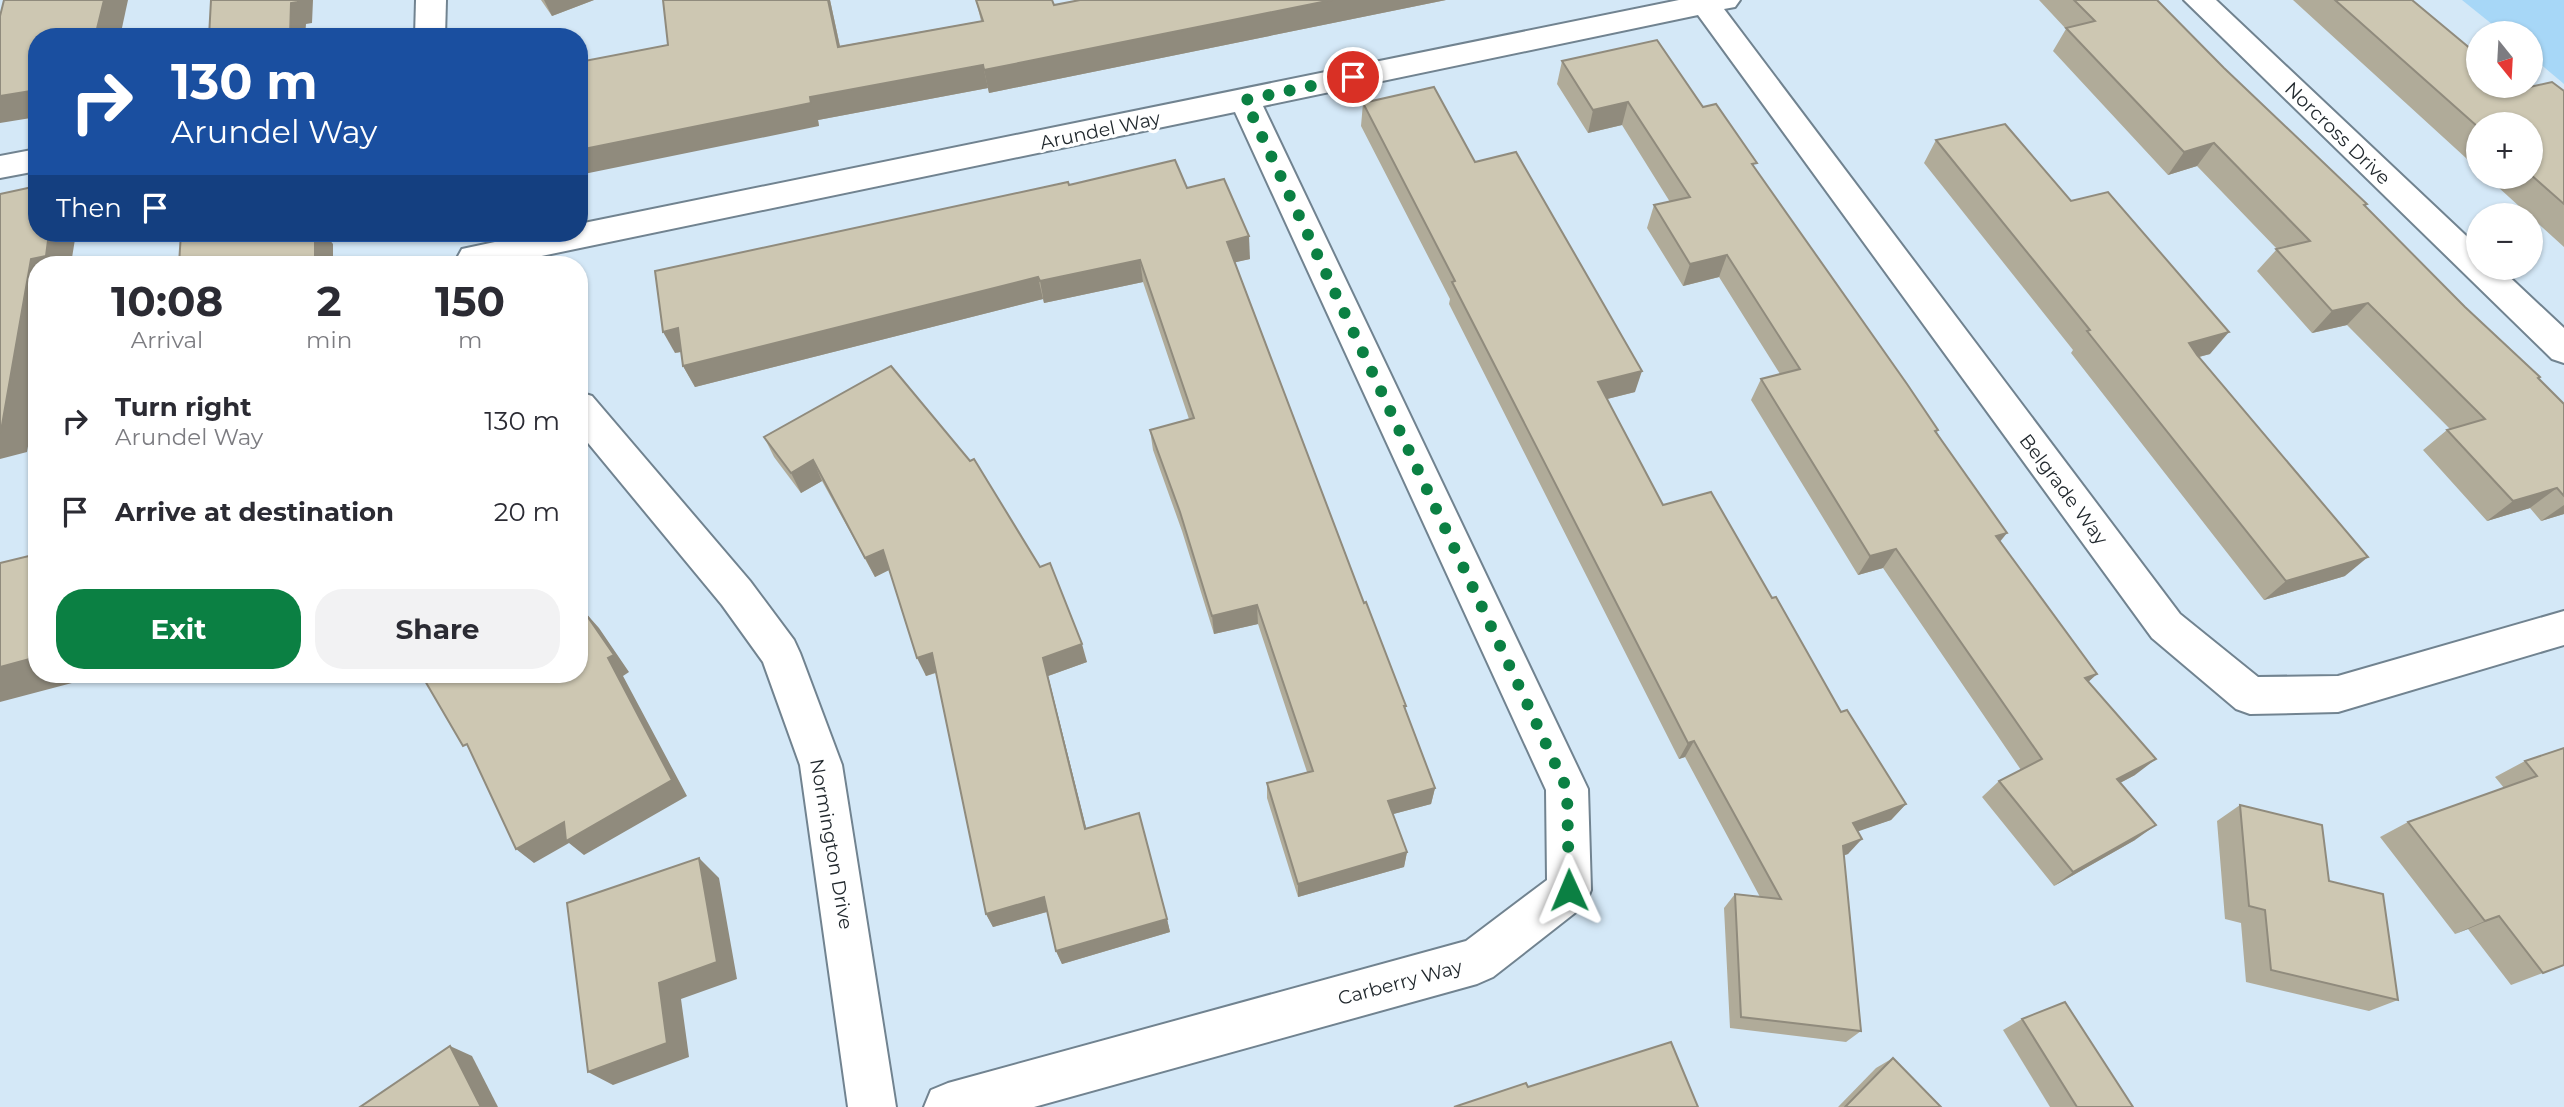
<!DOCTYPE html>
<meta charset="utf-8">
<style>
:root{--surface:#fff;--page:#f2f2f3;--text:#2b2b33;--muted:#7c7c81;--accent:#0b8043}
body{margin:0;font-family:Montserrat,sans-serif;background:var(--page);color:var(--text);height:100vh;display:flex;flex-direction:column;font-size:26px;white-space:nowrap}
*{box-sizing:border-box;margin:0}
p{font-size:23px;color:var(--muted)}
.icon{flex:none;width:38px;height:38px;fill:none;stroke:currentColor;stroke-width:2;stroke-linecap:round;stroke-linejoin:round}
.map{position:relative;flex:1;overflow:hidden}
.drawer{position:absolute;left:28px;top:256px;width:560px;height:427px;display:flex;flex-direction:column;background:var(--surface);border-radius:28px;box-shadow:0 2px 5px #0004}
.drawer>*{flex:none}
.hud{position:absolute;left:28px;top:28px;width:560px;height:214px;border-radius:28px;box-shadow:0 2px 5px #0004;background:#1a4fa0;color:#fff;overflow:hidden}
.needle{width:46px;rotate:162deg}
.buttons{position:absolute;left:2466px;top:21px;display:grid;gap:14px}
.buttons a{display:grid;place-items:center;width:77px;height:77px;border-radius:50%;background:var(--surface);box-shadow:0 2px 5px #0004;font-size:35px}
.pin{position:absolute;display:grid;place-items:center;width:60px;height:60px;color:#fff;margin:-30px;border:4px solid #fff;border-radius:50%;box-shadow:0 2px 7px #0007}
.me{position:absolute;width:77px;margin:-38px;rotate:359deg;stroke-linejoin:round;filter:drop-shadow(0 0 5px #0008)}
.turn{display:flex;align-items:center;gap:24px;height:147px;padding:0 28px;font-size:32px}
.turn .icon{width:91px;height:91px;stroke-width:2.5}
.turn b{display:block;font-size:49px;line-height:60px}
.then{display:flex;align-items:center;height:66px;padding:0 28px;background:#0003;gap:14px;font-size:26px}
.eta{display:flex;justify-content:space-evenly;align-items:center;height:119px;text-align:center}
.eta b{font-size:42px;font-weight:700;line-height:49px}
.cta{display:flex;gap:14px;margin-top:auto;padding:14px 28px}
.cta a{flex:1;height:80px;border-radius:28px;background:var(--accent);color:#fff;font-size:28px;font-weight:700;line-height:80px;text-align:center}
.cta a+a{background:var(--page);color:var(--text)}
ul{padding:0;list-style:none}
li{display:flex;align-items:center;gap:21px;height:91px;padding:0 28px}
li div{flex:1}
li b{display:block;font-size:26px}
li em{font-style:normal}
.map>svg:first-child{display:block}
.green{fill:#a7d7f7}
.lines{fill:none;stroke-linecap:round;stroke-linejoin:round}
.minor-casing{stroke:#718390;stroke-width:4}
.minor{fill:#fff;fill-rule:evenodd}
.wall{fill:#b0ab99}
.shaded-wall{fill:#908b7d}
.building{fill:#cdc7b2;stroke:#908b7d;stroke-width:2}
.route{stroke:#0b8043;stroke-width:12;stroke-dasharray:0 21.6}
.labels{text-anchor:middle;stroke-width:7;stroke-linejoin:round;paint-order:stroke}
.street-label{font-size:19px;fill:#22292e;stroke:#fff}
</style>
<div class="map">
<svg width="2564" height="1107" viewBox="0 0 2564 1107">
<rect width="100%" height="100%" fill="#d4e8f7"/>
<path class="green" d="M2462 0H2564V84L2531 56 2530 33H2503Z"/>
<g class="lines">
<defs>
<g id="minor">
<path d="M416 0H446L445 37H415Z"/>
<path d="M1679 0H1740L1735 7 1724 9 2180 614 2258 677 2338 676 2564 611V645L2338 712 2250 714 2236 709 2152 638 1698 15 1263 106 1588 789 1591 890 1585 905 1493 977 1477 984 1034 1107H924L931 1090 948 1083 1466 941 1547 880 1546 790 1235 112 503 264H461L457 258 462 249 537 233H579V224Z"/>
<path d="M2184 0H2216L2478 247V268H2500L2564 328V363L2552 359Z"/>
<path d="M37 149V171L0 178V156Z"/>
<path d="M579 392 592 396 750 581 794 640 800 653 842 765 896 1107H848L800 765 763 662 722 605 579 432Z"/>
</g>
</defs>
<use href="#minor" class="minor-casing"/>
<use href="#minor" class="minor"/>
</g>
<g class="wall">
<path d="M541 0H594L552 16Z"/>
<path d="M830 0 840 46 981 21 976 0 1054 5 1080 0H1446L989 93 988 88 818 120 819 126 668 45Z"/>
<path d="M2039 0H2157L2224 68 2365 206 2465 307 2564 404V514L2541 521 2530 508 2487 521 2423 450 2447 430 2450 429 2347 325 2312 333 2257 271 2277 249 2197 166 2168 175 2053 51 2066 29Z"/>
<path d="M2293 0H2412L2439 23 2521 89 2564 91V247L2487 177H2530V124H2478V169Z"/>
<path d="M1562 61 1703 107 1755 168 1938 430 1937 432 2000 542 2097 674 2088 682 2135 775 2120 783 2135 840 2054 886 1982 797 1999 781 2021 770 1883 568 1858 575 1751 400 1761 379 1780 374 1719 277 1683 286 1647 228 1654 205 1670 202 1622 125 1588 133 1557 84Z"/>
<path d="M1363 103 1475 162 1635 392 1607 399 1663 505 1772 598 1841 712 1906 804 1891 820 1857 831 1848 854 1844 855 1861 1031 1846 1042 1730 1028 1724 908 1735 894 1760 897 1685 757 1679 759 1449 304 1450 299 1361 126Z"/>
<path d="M1936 140 2071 201 2210 354 2199 357 2345 576 2264 600 2071 353 2073 350 1924 163Z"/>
<path d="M1069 185 1187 188 1250 259 1235 262 1364 603 1406 706 1405 711 1435 788 1431 804 1393 814 1407 852 1404 867 1298 897 1267 798V783L1307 772 1258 624 1214 634 1182 531 1153 450 1150 430 1189 419 1143 282 1044 303 1043 299 695 387 683 366 681 352 675 353Z"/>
<path d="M891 366 1087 662 1048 676 1086 828 1167 919 1170 932 1062 964 1056 951 1047 912 993 927 986 914 936 673 926 676 889 570 875 577 822 481 801 493 774 457 764 437Z"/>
<path d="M2564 748V965L2511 985 2468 929 2455 934 2380 837 2408 822 2504 788 2495 777 2525 761Z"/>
<path d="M2240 805 2329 881 2398 1000 2369 1011 2246 982 2241 923 2225 919 2217 821Z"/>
<path d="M2022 1019 2133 1107H2050L2003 1030Z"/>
<path d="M1893 1058 1941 1107H1838L1876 1068Z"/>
</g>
<g class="shaded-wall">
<path d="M104 0H128L120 37H95Z"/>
<path d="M298 0H313L312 23 306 24 305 37H290L291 3Z"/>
<path d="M544 0H594L552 16Z"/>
<path d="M828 0H830L845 70 838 47Z"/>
<path d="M1332 0H1446L989 93 984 70Z"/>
<path d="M983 65 988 88 818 120 819 126 579 175V150L810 97Z"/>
<path d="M37 90V117L0 123V96Z"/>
<path d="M1628 102 1622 125 1588 133 1593 110Z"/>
<path d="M2214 143 2197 166 2168 175 2184 152Z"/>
<path d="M49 233H76L71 264H37V395L27 452 0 459V432L31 259Z"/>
<path d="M313 233H325V234L333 244V264H317L315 258Z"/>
<path d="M1249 236 1250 259 1228 264 1227 242Z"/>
<path d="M1727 255 1719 277 1683 286 1690 264Z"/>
<path d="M1140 260 1143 282 1044 303 1040 281Z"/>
<path d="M1038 277 1043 299 695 387 683 366Z"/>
<path d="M2368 303 2347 325 2312 333 2332 311Z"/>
<path d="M678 328 690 350 675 353 663 332Z"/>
<path d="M2229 332 2210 354 2171 364 2189 343Z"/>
<path d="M1642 371 1635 392 1591 403 1598 382Z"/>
<path d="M813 460 822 481 801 493 791 473Z"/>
<path d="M2557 488 2530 508 2487 521 2513 501Z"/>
<path d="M2564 505V514L2541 521Z"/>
<path d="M2007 533 1991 553 1996 536Z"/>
<path d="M1896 549 1883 568 1858 575 1870 556Z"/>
<path d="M883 550 891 569 875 577 865 558Z"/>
<path d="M2368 557 2345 576 2264 600 2286 581Z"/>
<path d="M1257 605 1258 624 1214 634 1212 616Z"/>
<path d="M583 610 599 628 629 672 623 676 687 796 584 855 569 843 534 863 516 849Z"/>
<path d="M1082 644 1087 662 1048 676 1090 843 1085 829 1043 658Z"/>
<path d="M932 653 940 671 926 676 917 658Z"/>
<path d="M37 657V674H106L0 702V667Z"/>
<path d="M2097 674 2078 691 2085 678Z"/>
<path d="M1694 741 1685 757 1679 759 1688 743Z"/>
<path d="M2156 759 2135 775 2097 795 2117 779Z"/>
<path d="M1435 788 1431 804 1386 816 1388 801Z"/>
<path d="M1906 804 1891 820 1839 838 1853 823Z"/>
<path d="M2156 825 2135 840 2054 886 2073 872Z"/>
<path d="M1862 839 1848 854 1830 860 1843 846Z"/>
<path d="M1407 852 1404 867 1298 897V884Z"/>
<path d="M699 858 719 878 737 979 681 999 689 1057 613 1085 588 1072 659 983Z"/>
<path d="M1044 897 1050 911 993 927 986 914Z"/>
<path d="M2499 916 2468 929 2455 934 2485 921Z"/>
<path d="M1167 919 1170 932 1062 964 1056 951Z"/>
<path d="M450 1046 472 1056 498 1107H481Z"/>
</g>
<g class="building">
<path d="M4 0H104L95 37H37V90L0 96V16Z"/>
<path d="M211 0H298V2L291 3 290 37H209Z"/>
<path d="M663 0H828L838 47 983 21 976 0H1052L1054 5 1080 0H1332L984 70 983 65 810 97 811 103 579 150V62L668 45Z"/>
<path d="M2074 0H2157L2224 68 2367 204 2364 205 2465 307 2540 377 2538 378 2564 404V496L2557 488 2513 501 2447 430 2485 419 2368 303 2332 311 2276 249 2310 241 2214 143 2184 152 2066 28 2095 21Z"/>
<path d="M2335 0H2412L2478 55V86H2517L2521 89 2552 82 2564 91V204L2530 174V124H2478V127Z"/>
<path d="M1657 40 1703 107 1716 104 1757 163 1752 164 1907 384 1938 430 1935 431 2007 533 1996 536 2097 674 2085 678 2156 759 2117 779 2156 825 2073 872 1999 781 2042 759 1896 549 1870 556 1761 379 1800 369 1727 255 1690 264 1654 205 1690 197 1628 102 1593 110 1562 61Z"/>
<path d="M1434 87 1475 162 1516 152 1642 371 1598 382 1663 505 1711 492 1772 598 1776 597 1841 712 1847 710 1906 804 1853 823 1862 839 1843 846 1861 1031 1741 1017 1735 894 1781 899 1694 741 1688 743 1452 282 1455 281 1363 103Z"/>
<path d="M2005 124 2071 201 2108 192 2229 332 2189 343 2197 355 2368 557 2286 581 2087 331 2090 330 1936 140Z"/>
<path d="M1175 160 1187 188 1224 179 1249 236 1227 242 1364 603 1366 602 1406 706H1404L1435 788 1388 801 1407 852 1298 884 1267 783 1313 771 1257 605 1212 616 1180 512 1150 430 1194 418 1140 260 1040 281 1038 277 683 366 678 328 663 332 655 271 1068 182 1069 185Z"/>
<path d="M37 186V233H49L46 256 31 259 1 431 0 432V194Z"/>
<path d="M181 233H315V258L317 264H179Z"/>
<path d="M891 366 970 461 974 459 1040 567 1050 563 1082 644 1043 658 1085 829 1139 813 1167 919 1056 951 1044 897 986 914 932 653 917 658 883 550 865 558 813 460 791 473 764 437Z"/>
<path d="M37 554V657L0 667V563Z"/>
<path d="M583 610 614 655 608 658 672 780 566 841 564 822 516 849 467 744 463 746 421 674H579V612Z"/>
<path d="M2564 748V965L2543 973 2499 916 2485 921 2408 822 2537 776 2525 761Z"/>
<path d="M2240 805 2322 825 2329 881 2383 894 2398 1000 2271 970 2265 910 2249 906Z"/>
<path d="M699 858 717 962 659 983 667 1043 588 1072 567 903Z"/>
<path d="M2065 1002 2133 1107H2077L2022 1019Z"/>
<path d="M1671 1042 1698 1107H1454L1526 1083 1528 1087Z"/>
<path d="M450 1046 481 1107H360Z"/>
<path d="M1893 1058 1941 1107H1845Z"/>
</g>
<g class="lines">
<path class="route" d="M1353 77 1245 100 1567 789 1569 890"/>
</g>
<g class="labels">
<g class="street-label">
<text transform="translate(1100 130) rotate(-12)" y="7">Arundel Way</text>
<text transform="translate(2338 133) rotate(44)" y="7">Norcross Drive</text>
<text transform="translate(2064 489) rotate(53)" y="7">Belgrade Way</text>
<text transform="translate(832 844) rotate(80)" y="7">Normington Drive</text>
<text transform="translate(1400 982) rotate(-15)" y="7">Carberry Way</text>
</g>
</g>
</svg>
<div class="buttons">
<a><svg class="needle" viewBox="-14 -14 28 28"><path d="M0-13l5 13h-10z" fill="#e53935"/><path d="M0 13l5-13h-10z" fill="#7c7c81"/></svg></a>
<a>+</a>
<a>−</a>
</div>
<div class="pin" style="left:1353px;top:77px;background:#d93025"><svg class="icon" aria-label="arrive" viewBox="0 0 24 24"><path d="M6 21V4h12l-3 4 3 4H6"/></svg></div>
<svg class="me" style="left:1569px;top:890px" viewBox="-20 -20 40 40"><path d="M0-17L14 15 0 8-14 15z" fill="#0b8043" stroke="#fff" stroke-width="4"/></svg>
<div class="hud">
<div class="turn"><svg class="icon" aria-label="right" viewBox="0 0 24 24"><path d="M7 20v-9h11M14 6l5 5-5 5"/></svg><div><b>130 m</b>Arundel Way</div></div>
<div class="then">Then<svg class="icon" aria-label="arrive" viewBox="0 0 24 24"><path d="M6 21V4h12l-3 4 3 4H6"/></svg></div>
</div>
<section class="drawer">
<div class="eta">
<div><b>10:08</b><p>Arrival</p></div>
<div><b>2</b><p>min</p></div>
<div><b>150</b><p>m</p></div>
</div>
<ul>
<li><svg class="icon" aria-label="right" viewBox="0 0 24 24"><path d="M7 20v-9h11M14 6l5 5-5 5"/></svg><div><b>Turn right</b><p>Arundel Way</p></div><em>130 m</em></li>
<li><svg class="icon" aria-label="arrive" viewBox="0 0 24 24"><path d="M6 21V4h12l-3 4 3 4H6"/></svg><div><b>Arrive at destination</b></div><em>20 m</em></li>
</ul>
<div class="cta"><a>Exit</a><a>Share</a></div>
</section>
</div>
